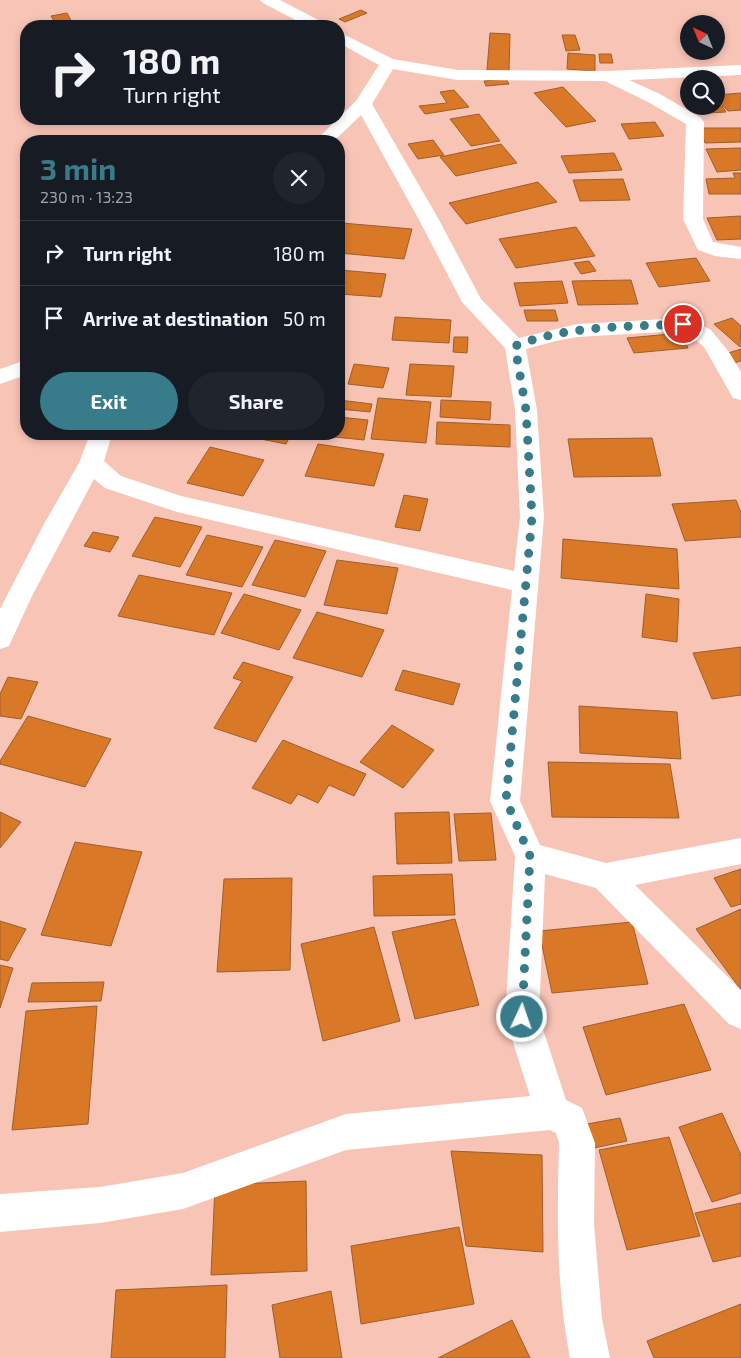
<!DOCTYPE html>
<meta charset="utf-8">
<style>
:root{--surface:#171b24;--page:#20242c;--text:#f1f3f6;--muted:#9ea1a6;--line:#363941;--accent:#387c8c}
body{margin:0;font-family:"Exo 2",sans-serif;background:var(--page);color:var(--text);height:100vh;display:flex;flex-direction:column;font-size:19px;white-space:nowrap}
*{box-sizing:border-box;margin:0}
p{font-size:16px;color:var(--muted)}
.icon{flex:none;width:28px;height:28px;fill:none;stroke:currentColor;stroke-width:2;stroke-linecap:round;stroke-linejoin:round}
.map{position:relative;flex:1;overflow:hidden}
.drawer{position:absolute;left:20px;top:135px;width:325px;height:305px;display:flex;flex-direction:column;background:var(--surface);border-radius:20px;box-shadow:0 2px 8px #0003}
.drawer>*{flex:none}
.hud{position:absolute;left:20px;top:20px;width:325px;height:105px;border-radius:20px;box-shadow:0 2px 8px #0003;background:#171b24;color:var(--text);overflow:hidden}
.needle{width:32px;rotate:317deg}
.buttons{position:absolute;left:680px;top:15px;display:grid;gap:10px}
.buttons a{display:grid;place-items:center;width:45px;height:45px;border-radius:50%;background:var(--surface);box-shadow:0 2px 8px #0003;font-size:25px}
.pin{position:absolute;display:grid;place-items:center;width:42px;height:42px;color:#fff;margin:-21px;border:2px solid #fff;border-radius:50%;box-shadow:0 1px 5px #0007}
.me{position:absolute;width:55px;margin:-28px;rotate:3deg;stroke-linejoin:round;filter:drop-shadow(0 0 4px #0008)}
.turn{display:flex;align-items:center;gap:18px;height:105px;padding:0 20px;font-size:22px}
.turn .icon{width:65px;height:65px;stroke-width:2.5}
.turn b{display:block;font-size:35px;line-height:42px}
.round{display:grid;place-items:center;flex:none;width:52px;height:52px;border-radius:26px;background:var(--page)}
.overview{display:flex;align-items:center;justify-content:space-between;height:85px;padding:0 20px}
h1{font-size:30px;font-weight:700;line-height:38px;color:var(--accent)}
.button{display:flex;gap:10px;margin-top:auto;padding:10px 20px}
.button a{flex:1;height:58px;border-radius:30px;background:var(--accent);color:#fff;font-size:20px;font-weight:700;line-height:58px;text-align:center}
.button a+a{background:var(--page);color:var(--text)}
ul{padding:0;list-style:none}
li{display:flex;align-items:center;gap:15px;height:65px;padding:0 20px;border-top:1px solid var(--line)}
li div{flex:1}
li b{display:block;font-size:19px}
li em{font-style:normal}
.map>svg:first-child{display:block}
.building{fill:#d97826;stroke:#9f5e2c}
.lines{fill:none;stroke-linecap:round;stroke-linejoin:round}
.minor{fill:#fff;fill-rule:evenodd}
.route{stroke:#387c8c;stroke-width:9;stroke-dasharray:0 16.2}
</style>
<div class="map">
<svg width="741" height="1358" viewBox="0 0 741 1358">
<rect width="100%" height="100%" fill="#f8c4b6"/>
<g class="building">
<path d="M361 10 367 13 345 22 339 19Z"/>
<path d="M67 13 74 26H57L51 16Z"/>
<path d="M490 33 510 34 509 71 487 70Z"/>
<path d="M562 35H575L580 50 566 51Z"/>
<path d="M568 53 595 55V71L567 69Z"/>
<path d="M599 54H611L613 63H600Z"/>
<path d="M506 79 509 84 486 86 484 81Z"/>
<path d="M563 87 596 121 566 127 534 93Z"/>
<path d="M454 90 469 107 425 114 419 106 447 103 440 92Z"/>
<path d="M741 93V110L728 111 716 98V95Z"/>
<path d="M722 106 726 112 707 113 703 108Z"/>
<path d="M479 114 500 141 471 146 450 119Z"/>
<path d="M655 122 664 136 629 139 621 124Z"/>
<path d="M700 128H741V142L705 143Z"/>
<path d="M433 140 444 155 418 159 408 144Z"/>
<path d="M501 144 517 163 456 176 440 157Z"/>
<path d="M741 148V170L717 172 706 149Z"/>
<path d="M614 153 622 170 569 173 561 156Z"/>
<path d="M733 173H741V194H709L706 179 735 178Z"/>
<path d="M623 179 630 200 580 201 573 180Z"/>
<path d="M538 182 557 202 466 224 449 203Z"/>
<path d="M741 216V239L717 240 707 218Z"/>
<path d="M342 223 412 229 404 259 339 253V234Z"/>
<path d="M576 227 595 256 516 268 499 239Z"/>
<path d="M696 258 710 281 659 287 646 263Z"/>
<path d="M589 261 596 271 581 274 574 263Z"/>
<path d="M339 270 386 274 381 297 339 294Z"/>
<path d="M631 280 638 304 578 305 572 281Z"/>
<path d="M562 281 568 303 520 306 514 283Z"/>
<path d="M524 310H555L558 321H527Z"/>
<path d="M395 317 451 320 449 343 392 340Z"/>
<path d="M732 318 741 326 740 347 714 324Z"/>
<path d="M681 333 688 348 634 353 627 338Z"/>
<path d="M454 337H468L467 353 453 352Z"/>
<path d="M741 349V361L734 363 725 354Z"/>
<path d="M354 364 389 368 383 388 348 384Z"/>
<path d="M410 364 454 366 451 397 406 395Z"/>
<path d="M378 398 431 402 426 443 371 439Z"/>
<path d="M339 400 372 404 370 412 339 409Z"/>
<path d="M441 400 491 402 490 420 440 417Z"/>
<path d="M339 417 368 420 364 440 315 435 339 434Z"/>
<path d="M437 422 510 425V447L436 444Z"/>
<path d="M247 434H291L286 444 245 436Z"/>
<path d="M652 438 661 476 574 477 568 439Z"/>
<path d="M318 444 384 454 374 486 305 476Z"/>
<path d="M210 447 264 460 243 496 187 483Z"/>
<path d="M404 495 428 499 420 531 395 527Z"/>
<path d="M736 500 741 513V537L685 541 672 504Z"/>
<path d="M155 517 202 527 180 567 132 556Z"/>
<path d="M93 532 119 537 110 552 84 546Z"/>
<path d="M207 535 263 547 242 587 186 575Z"/>
<path d="M563 539 677 549 679 589 561 578Z"/>
<path d="M275 540 326 551 305 597 252 585Z"/>
<path d="M337 560 398 568 387 614 324 605Z"/>
<path d="M139 575 232 593 214 635 118 616Z"/>
<path d="M244 594 301 610 279 650 221 633Z"/>
<path d="M646 594 679 599 677 642 642 637Z"/>
<path d="M317 612 384 630 362 677 293 658Z"/>
<path d="M741 647V695L712 699 693 653Z"/>
<path d="M243 662 293 677 256 742 214 728 242 681 233 678Z"/>
<path d="M403 670 460 684 453 705 395 690Z"/>
<path d="M8 677 38 682 21 719 0 716V694Z"/>
<path d="M579 706 677 712 681 759 580 753Z"/>
<path d="M28 716 111 739 85 787 0 764V761Z"/>
<path d="M392 725 434 750 403 788 360 762Z"/>
<path d="M283 740 366 774 354 796 329 785 318 803 298 794 291 804 252 788Z"/>
<path d="M548 762 670 764 679 818 552 817Z"/>
<path d="M0 812 21 822 0 848Z"/>
<path d="M449 812 452 863 397 864 395 813Z"/>
<path d="M491 813 496 860 459 861 454 814Z"/>
<path d="M75 842 142 852 111 946 41 935Z"/>
<path d="M741 869V904L731 907 714 878Z"/>
<path d="M452 874 455 915 374 916 373 876Z"/>
<path d="M292 878 290 970 217 972 224 879Z"/>
<path d="M741 909V990L696 929Z"/>
<path d="M455 919 479 1005 415 1019 392 932Z"/>
<path d="M0 921 26 929 8 961 0 959Z"/>
<path d="M632 922 648 984 552 993 539 931Z"/>
<path d="M374 927 400 1021 323 1041 301 944Z"/>
<path d="M0 965 13 968 0 1008Z"/>
<path d="M104 982 101 1001 28 1002 32 983Z"/>
<path d="M684 1004 711 1070 606 1095 583 1027Z"/>
<path d="M97 1006 88 1124 12 1130 26 1011Z"/>
<path d="M722 1113 741 1155V1193L712 1202 679 1127Z"/>
<path d="M620 1118 627 1141 594 1148 587 1124Z"/>
<path d="M669 1137 700 1236 627 1250 599 1150Z"/>
<path d="M451 1151 542 1155 543 1252 466 1246Z"/>
<path d="M306 1181 307 1271 211 1275 215 1185Z"/>
<path d="M741 1203V1256L713 1262 695 1213Z"/>
<path d="M459 1227 474 1304 361 1324 351 1246Z"/>
<path d="M227 1285 225 1358H111L116 1290Z"/>
<path d="M331 1291 342 1358H280L272 1305Z"/>
<path d="M741 1304V1358H654L647 1341Z"/>
<path d="M512 1320 530 1358H438Z"/>
</g>
<g class="lines">
<g class="minor">
<path d="M260 0H280L324 23 326 26H307L263 3Z"/>
<path d="M339 32 393 59 458 70 608 71 741 65V75L629 80 660 94 701 118 704 122 703 219 713 242 741 247V259L715 256 698 250 683 219 686 124 648 102 605 81 458 80 393 69 372 104 438 218 481 299 519 338 577 324 683 318 690 319 711 330 729 352 741 372V400L733 398 704 347 696 340 680 331 577 337 556 341 526 349 537 410 544 517 520 801 540 845 606 863 741 838V864L635 885 741 990V1029L729 1024 596 888 545 874 539 1017 566 1100 582 1108 595 1143 594 1224 602 1319 610 1358H570C556 1287 557 1215 559 1143L556 1133 550 1130 346 1150 183 1209 100 1223 0 1232V1194L100 1187 183 1173 346 1114 530 1096 505 1017 515 856 490 801 512 590 177 512 105 488 94 479 32 596 9 646 0 649V609L44 524 79 463 90 434H112L104 461 121 476 181 496 514 571 520 517 515 410 505 348 462 302 418 218 361 115 334 141H315L356 101 379 65 339 43Z"/>
<path d="M26 360V375L0 384V369Z"/>
</g>
</g>
<g class="lines">
<path class="route" d="M522 1017 530 856 506 800 532 517 526 410 515 346C568 325 627 327 683 324"/>
</g>
</svg>
<div class="buttons">
<a><svg class="needle" viewBox="-14 -14 28 28"><path d="M0-13l5 13h-10z" fill="#e53935"/><path d="M0 13l5-13h-10z" fill="#9ea1a6"/></svg></a>
<a><svg class="icon" aria-label="search" viewBox="0 0 24 24"><circle cx="10" cy="10" r="6"/><path d="M15 15l6 6"/></svg></a>
</div>
<div class="pin" style="left:683px;top:324px;background:#d93025"><svg class="icon" aria-label="arrive" viewBox="0 0 24 24"><path d="M6 21V4h12l-3 4 3 4H6"/></svg></div>
<svg class="me" style="left:522px;top:1017px" viewBox="-20 -20 40 40"><circle r="17" fill="#387c8c" stroke="#fff" stroke-width="3"/><path d="M0-11L8 9 0 5-8 9z" fill="#fff"/></svg>
<div class="hud">
<div class="turn"><svg class="icon" aria-label="right" viewBox="0 0 24 24"><path d="M7 20v-9h11M14 6l5 5-5 5"/></svg><div><b>180 m</b>Turn right</div></div>
</div>
<section class="drawer">
<div class="overview"><div><h1>3 min</h1><p>230 m · 13:23</p></div><a class="round"><svg class="icon" aria-label="close" viewBox="0 0 24 24"><path d="M6 6l12 12M18 6L6 18"/></svg></a></div>
<ul>
<li><svg class="icon" aria-label="right" viewBox="0 0 24 24"><path d="M7 20v-9h11M14 6l5 5-5 5"/></svg><div><b>Turn right</b></div><em>180 m</em></li>
<li><svg class="icon" aria-label="arrive" viewBox="0 0 24 24"><path d="M6 21V4h12l-3 4 3 4H6"/></svg><div><b>Arrive at destination</b></div><em>50 m</em></li>
</ul>
<div class="button"><a>Exit</a><a>Share</a></div>
</section>
</div>
